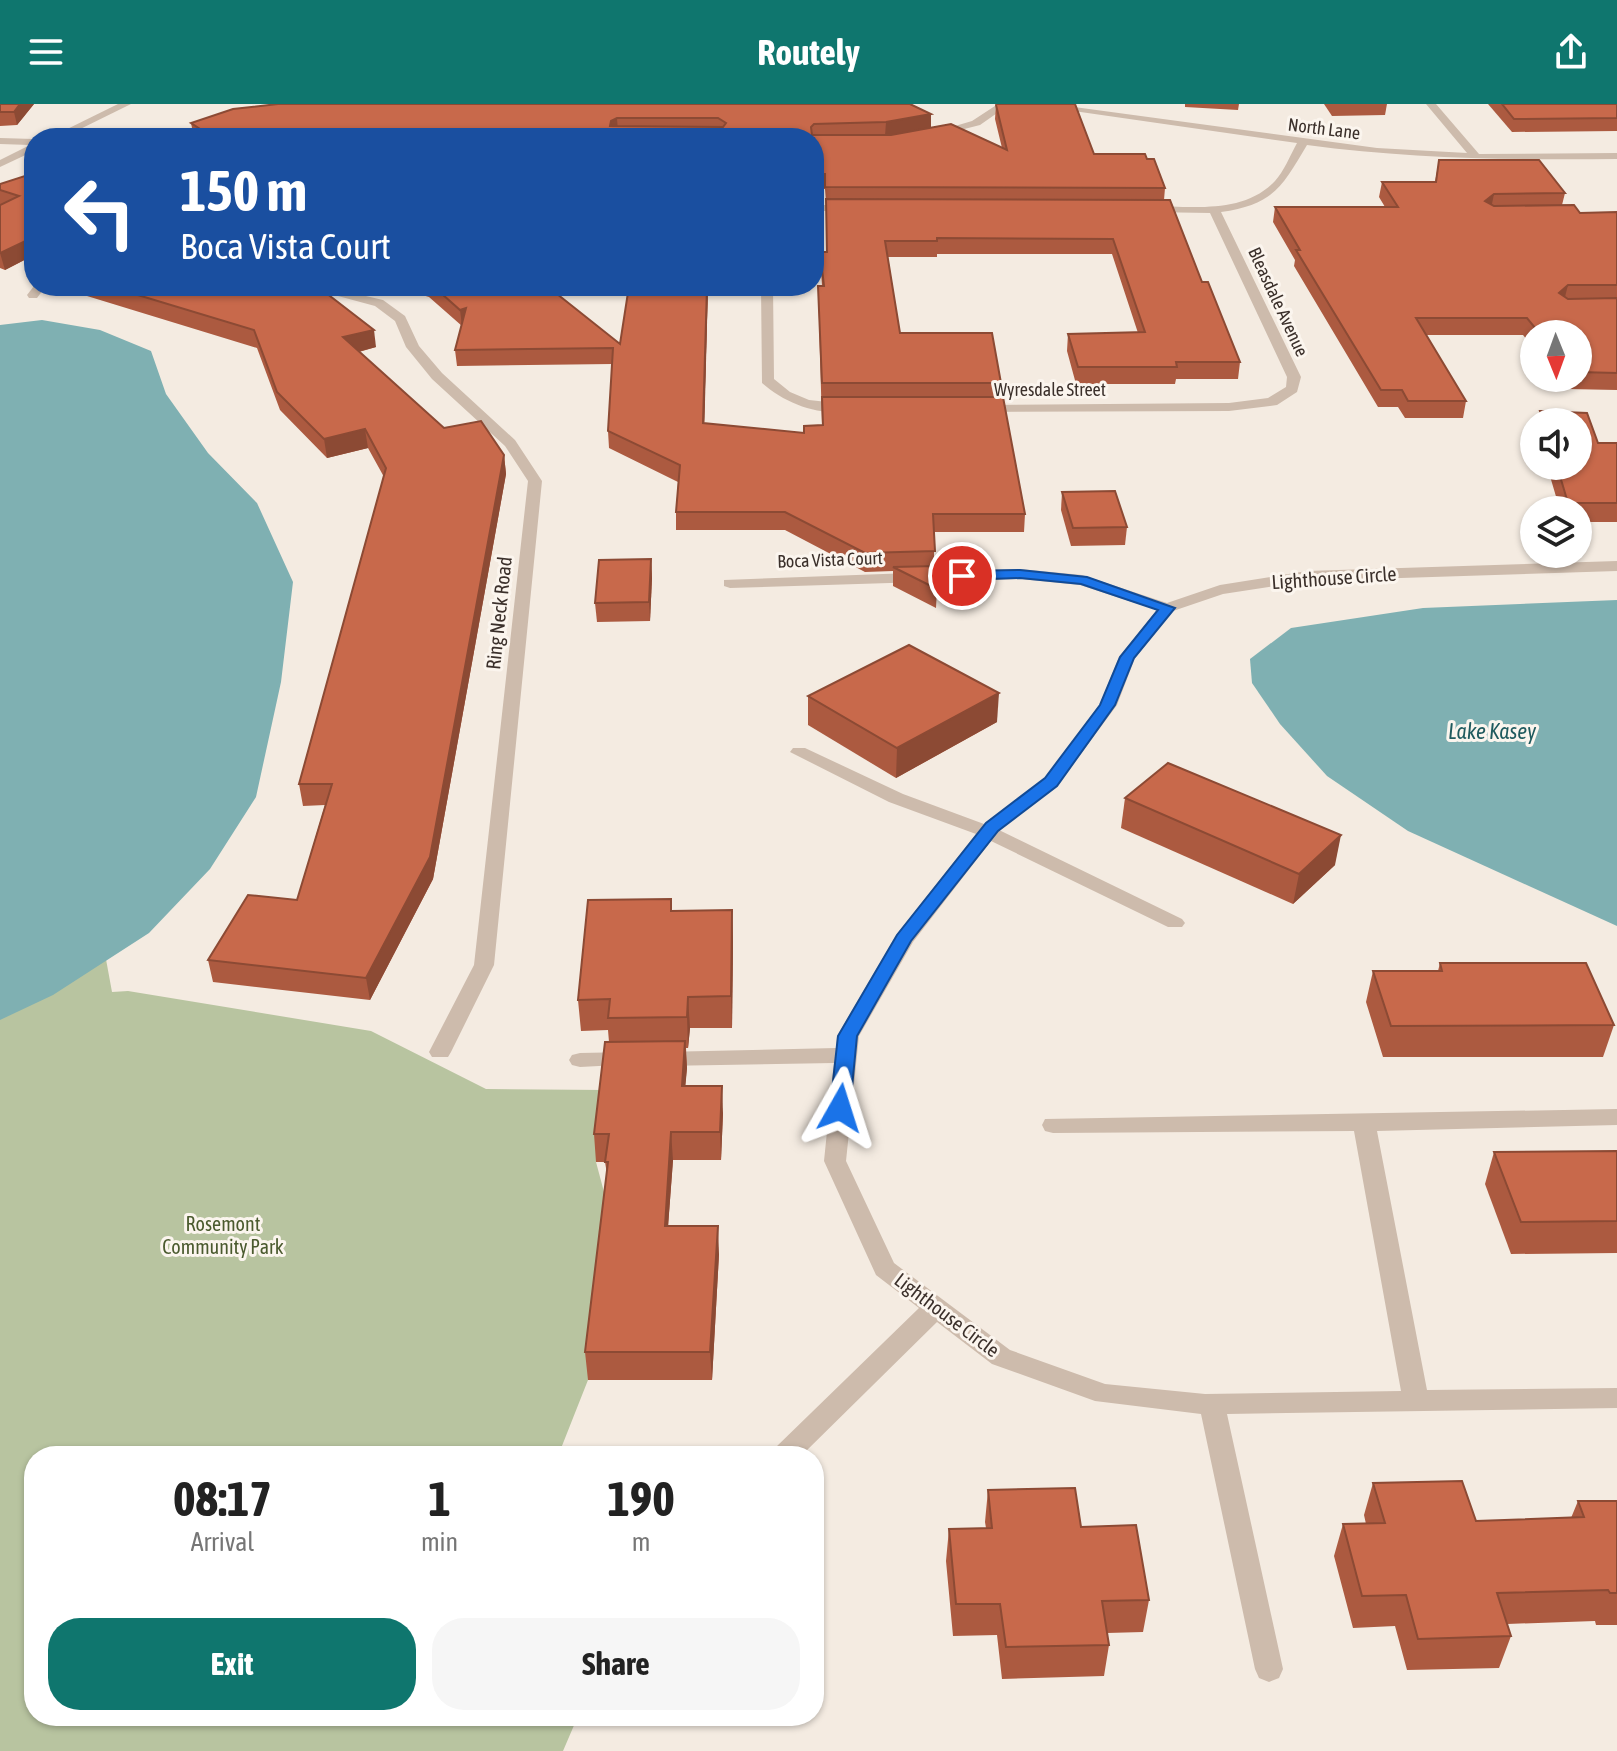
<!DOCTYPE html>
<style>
:root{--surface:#fff;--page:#f6f6f6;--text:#222;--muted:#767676;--accent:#0f766e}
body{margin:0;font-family:"Asap Condensed",sans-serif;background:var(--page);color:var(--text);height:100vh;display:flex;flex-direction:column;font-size:30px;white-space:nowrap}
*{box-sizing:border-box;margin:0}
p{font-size:26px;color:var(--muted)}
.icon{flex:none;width:44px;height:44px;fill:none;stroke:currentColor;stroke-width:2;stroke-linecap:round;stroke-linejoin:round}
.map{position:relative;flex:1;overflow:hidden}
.sheet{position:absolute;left:24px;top:1342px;width:800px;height:280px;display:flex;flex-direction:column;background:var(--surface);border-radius:32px;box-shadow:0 2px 6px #0004}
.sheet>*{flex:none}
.top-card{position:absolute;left:24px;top:24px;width:800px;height:168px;border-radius:32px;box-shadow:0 2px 6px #0004;background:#1a4fa0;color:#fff;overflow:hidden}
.needle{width:52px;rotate:179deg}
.tools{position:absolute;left:1520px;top:216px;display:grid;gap:16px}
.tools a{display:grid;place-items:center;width:72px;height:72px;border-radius:50%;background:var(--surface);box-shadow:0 2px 6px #0004;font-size:40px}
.pin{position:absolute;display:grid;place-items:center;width:68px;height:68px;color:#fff;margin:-34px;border:4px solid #fff;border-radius:50%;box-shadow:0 2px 8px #0007}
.me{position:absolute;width:88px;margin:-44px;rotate:6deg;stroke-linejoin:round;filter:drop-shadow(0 0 6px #0008)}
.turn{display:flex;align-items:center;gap:28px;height:168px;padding:0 24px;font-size:36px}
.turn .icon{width:104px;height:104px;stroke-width:2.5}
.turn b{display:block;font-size:56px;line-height:68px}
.eta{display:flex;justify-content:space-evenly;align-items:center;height:136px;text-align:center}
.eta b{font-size:48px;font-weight:700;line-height:56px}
.cta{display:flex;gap:16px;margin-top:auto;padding:16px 24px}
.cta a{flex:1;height:92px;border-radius:32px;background:var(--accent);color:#fff;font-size:32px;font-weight:700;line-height:92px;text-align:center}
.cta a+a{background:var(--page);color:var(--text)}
header{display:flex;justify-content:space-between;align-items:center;height:104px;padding:0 24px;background:var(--accent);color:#fff;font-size:36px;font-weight:700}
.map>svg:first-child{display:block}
.green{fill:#b8c4a0}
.water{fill:#7fb0b2}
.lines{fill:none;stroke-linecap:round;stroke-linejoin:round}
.minor{fill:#cdbbac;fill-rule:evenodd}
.wall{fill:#ac5a40}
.shaded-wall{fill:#8c4a34}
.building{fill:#c8694b;stroke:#8c4a34;stroke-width:2;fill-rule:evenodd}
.route{fill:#1a73e8;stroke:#114b97;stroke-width:2}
.labels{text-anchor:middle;stroke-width:6;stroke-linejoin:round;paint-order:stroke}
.far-street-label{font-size:18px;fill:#3b302b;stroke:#fbf5ee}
.street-label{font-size:20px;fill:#3b302b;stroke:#fbf5ee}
.park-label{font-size:20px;fill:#4a5a2e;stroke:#fbf5ee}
.water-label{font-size:22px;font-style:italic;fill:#1f5a5e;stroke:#fbf5ee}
</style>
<header><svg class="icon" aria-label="menu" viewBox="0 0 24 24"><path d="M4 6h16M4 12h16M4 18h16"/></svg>Routely<svg class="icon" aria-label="share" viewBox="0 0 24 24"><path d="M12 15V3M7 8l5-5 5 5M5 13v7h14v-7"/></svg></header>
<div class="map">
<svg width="1617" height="1647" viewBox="0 0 1617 1647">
<rect width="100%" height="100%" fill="#f4ebe1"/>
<path class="green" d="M101 828 112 888 128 887 371 927 486 985 605 986 596 1058 612 1118 588 1276 558 1352H34V1612H578L563 1647H0V829Z"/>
<g class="water">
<path d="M42 216 100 226 151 247 166 290 208 349 257 399 293 478 281 578 256 693 210 765 149 829 53 891 0 916V221Z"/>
<path d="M1617 496V822L1408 727 1327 672 1280 620 1252 579 1250 555 1291 524 1423 504Z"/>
</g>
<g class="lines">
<g class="minor">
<path d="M118 0H131L62 34H49Z"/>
<path d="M998 0H1010L980 21 933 33 928 30 972 17Z"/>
<path d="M1025 0H1052L1377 44 1467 49 1426 0H1436L1479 50 1617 49V55C1513 56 1411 55 1307 41 1282 83 1274 100 1221 108L1301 273 1297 288 1277 301 1229 307 978 308 971 304 973 301 1229 299 1268 294 1286 283 1287 273 1210 109 1149 108 1143 105 1149 102C1190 102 1243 111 1275 77 1284 67 1290 52 1297 39Z"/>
<path d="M0 34 34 35V47L0 63V56L30 41 0 40Z"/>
<path d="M814 101H853L859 104 853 107H814Z"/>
<path d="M34 182H46L37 194H29L27 191Z"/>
<path d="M301 182H323L383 196 405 212 419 242 442 269 515 336 542 377 494 861 451 948 448 953H432L429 948 474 861 528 377 505 342 432 275 406 243 395 217 375 202Z"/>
<path d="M761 182H773L774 275 790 288 809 296 855 301V307C822 313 787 301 762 279Z"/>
<path d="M1617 457V467L1307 477 1223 490 1173 507 1135 554 1117 601 1057 682 999 726 1182 815 1185 819 1182 823H1168L991 737 913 838 859 932 846 1057 894 1159 1010 1246 1105 1280 1205 1290 1401 1287 1354 1027 1053 1029 1045 1027 1042 1021 1045 1015 1617 1005V1021L1377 1027 1427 1286 1617 1284V1304L1227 1310 1283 1565 1279 1574 1269 1578 1259 1574 1255 1565 1201 1310 1095 1297 992 1260 937 1218 801 1352H771L775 1344 919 1204 876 1171 824 1057 834 959 661 962 653 960 650 955 653 950 661 948 836 944 837 932 897 830 976 730 889 698 790 648 793 644H805L903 690 984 720 1045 674 1100 600 1119 553 1157 506 1080 481 1020 475 730 484 724 482V476L1020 465 1082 471 1167 499 1220 481 1307 467Z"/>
<path d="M629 948 637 950 640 955 637 960 580 963 572 961 569 956 572 951 580 949Z"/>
</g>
</g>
<g class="wall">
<path d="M0 0H34L17 21 0 22Z"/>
<path d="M1185 0H1239L1238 6 1185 3Z"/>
<path d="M1324 0H1387L1385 11 1332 12Z"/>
<path d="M1488 0H1617V27L1512 28Z"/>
<path d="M996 1 1094 50 1147 55 1165 84 1164 96 1240 258 1238 275H1176L1175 280H1076L1067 247 1068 230 1138 229 1112 150H937V153H888L900 229 1001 279 1000 293 1025 410 1024 428H934V462L937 485 936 504 893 482V467L865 468 785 426H676V408L678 378 609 344 608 327 612 260 457 262 455 246 462 222 429 193 393 182H547L620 240 708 182 704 319 804 329 822 321 818 182H822L820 148H826V98L825 85H814V34H194L191 19 931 10V23L1002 44 995 15Z"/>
<path d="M1439 56 1565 89 1562 101 1580 109 1617 108V286L1568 285 1559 274H1578V230H1534V244L1523 231H1426L1466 297 1463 314H1405L1398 303H1378L1294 162 1295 156 1273 118 1275 103H1385L1379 93 1382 78H1435Z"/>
<path d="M34 69V151L5 166 0 164V80Z"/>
<path d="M77 182H317L376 243 359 248 444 324 504 351 506 370 433 775 370 896 213 878 208 856 297 796 325 701 303 702 299 680 384 373 368 344 327 354 280 306 257 244 87 192Z"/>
<path d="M1540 307 1587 309 1598 339H1617V418H1578V406H1560L1547 362H1578V318H1538Z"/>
<path d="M1062 388 1127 423 1125 441 1071 442 1061 406Z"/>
<path d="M651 455 652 474 650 517 597 518 595 499Z"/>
<path d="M808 592 997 618 896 674 808 621Z"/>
<path d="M1125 694 1335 761 1293 800 1121 724Z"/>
<path d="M671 795 672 807 732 806 733 837 732 924H690L688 944H686L687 964 685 982 723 1009 721 1056H673L668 1122 719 1150 712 1276H588L585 1248 607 1070 605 1058H596L594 1030 609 938 608 926 581 927 578 896Z"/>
<path d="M1440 859 1614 921 1603 953H1383L1366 898 1373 867H1438Z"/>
<path d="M1617 1047V1149L1511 1150 1485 1080 1494 1048Z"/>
<path d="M1373 1379 1476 1417 1571 1414 1578 1397H1617V1521H1596L1595 1517 1507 1520 1511 1532 1499 1564 1407 1566 1395 1522 1353 1524 1334 1452 1343 1420H1366L1364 1411Z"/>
<path d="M988 1386 1081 1423 1149 1496 1143 1528 1107 1529 1109 1541 1104 1572 1002 1575 997 1531 953 1532 946 1457 949 1425 986 1424 985 1418Z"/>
<path d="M577 1612H659L658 1617H578Z"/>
</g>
<g class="shaded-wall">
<path d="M20 0H34L17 21 14 8Z"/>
<path d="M931 10V24L885 32 886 18Z"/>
<path d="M617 14 618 28 610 22 611 17Z"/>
<path d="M1494 90 1491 105 1485 97Z"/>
<path d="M34 133V151L5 166 0 149Z"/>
<path d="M1568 181 1564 197 1559 189Z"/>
<path d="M707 182H708L704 336 703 319Z"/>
<path d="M466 204 462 222 460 206Z"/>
<path d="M374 226 376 243 346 251 343 233Z"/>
<path d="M365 325 368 344 327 354 324 335Z"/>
<path d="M504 351 506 370 433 775 370 896 366 874Z"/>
<path d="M651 455 652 474 650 517 649 498Z"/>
<path d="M999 589 997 618 896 674 897 644Z"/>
<path d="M1341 731 1335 761 1293 800 1299 770Z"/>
<path d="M732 806 733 837 732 924 731 892Z"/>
<path d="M688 893 690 924 688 944 687 913Z"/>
<path d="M685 937 687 964 683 1009 682 982Z"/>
<path d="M722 982 723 1009 721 1056 720 1028Z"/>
<path d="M671 1028 673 1056 666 1150 665 1122Z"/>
<path d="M718 1122 719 1150 712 1276 710 1248Z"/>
</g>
<g class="building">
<path d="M0 0H20L14 8H0Z"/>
<path d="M278 0H910L931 10 886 18 814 20 811 23 812 31H891L951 20 1007 46 996 1 997 0H1075L1094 50H1145L1147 55H1154L1165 84 825 83V70H814V34H214L191 19 233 5ZM617 14H718L726 19 723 23 610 22 611 17Z"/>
<path d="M1502 0H1617V14L1514 15Z"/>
<path d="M1439 56H1539L1565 89 1494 90 1485 97 1494 102 1574 101 1580 109 1617 108V181H1568L1559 189 1568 195 1617 194V269L1578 268V230H1540L1527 214H1416L1466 297H1408L1402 286H1381L1296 146H1300L1275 103H1398L1382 78H1436Z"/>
<path d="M34 69V133L0 149V101L19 92 0 86V80Z"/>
<path d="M826 95 1170 96 1202 178H1208L1240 258H1176L1177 263H1078L1068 230 1145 228 1113 135 937 134V137H885L900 229H992L1001 279H822L818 182H824L820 148H827Z"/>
<path d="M108 182H317L374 226 343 233 444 324 481 317 504 351 430 753 366 874 208 856 248 791 297 796 332 680H299L386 364 365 325 324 335 277 288 254 226Z"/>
<path d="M433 182H547L620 240 629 182H707L703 319 804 329V322L823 321 822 293H1003L1025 410H933L935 447 865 449 785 408H676L680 361 608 327 613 244 455 246 466 204 460 206Z"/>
<path d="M1540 307 1587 309 1598 339H1617V399H1568L1557 362H1578V318H1544Z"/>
<path d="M1115 387 1127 423 1073 424 1062 388Z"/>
<path d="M651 455 649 498 595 499 599 456Z"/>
<path d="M936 462 937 485 893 463Z"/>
<path d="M909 541 999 589 897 644 808 592Z"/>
<path d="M1168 659 1341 731 1299 770 1125 694Z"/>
<path d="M671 795V807L732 806 731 892 688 893 687 913 608 914 610 895 578 896 588 796Z"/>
<path d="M1440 859H1586L1614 921 1391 922 1373 867H1442Z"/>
<path d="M685 937 682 982H722L720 1028H671L665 1122H718L710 1248H585L608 1058H605L609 1030H594L605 938Z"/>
<path d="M1617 1047V1117L1521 1118 1494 1048Z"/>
<path d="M1462 1377 1476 1417 1584 1413 1578 1397H1617V1489H1610L1608 1486 1497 1489 1511 1532 1418 1535 1406 1491 1362 1492 1343 1420 1385 1419 1373 1379Z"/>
<path d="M1075 1384 1081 1423 1136 1421 1149 1496 1102 1497 1109 1541 1006 1543 1000 1500H956L949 1425 992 1424 988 1386Z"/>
</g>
<path class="route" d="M1020 466 1087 473 1175 504 1134 554 1115 601 1057 682 998 727 911 837 857 932 850 1004 840 1011 833 1009 830 1004 838 932 897 831 986 719 1045 674 1100 601 1120 553 1158 506 1081 480 1020 474 962 476 955 472 962 467Z"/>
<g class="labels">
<g class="far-street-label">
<text transform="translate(1324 25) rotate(7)" y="6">North Lane</text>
<text transform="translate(1278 198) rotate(65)" y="6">Bleasdale Avenue</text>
<text x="1050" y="292">Wyresdale Street</text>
<text transform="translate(830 456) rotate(-2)" y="6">Boca Vista Court</text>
</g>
<g class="street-label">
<text transform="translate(1334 474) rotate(-4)" y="7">Lighthouse Circle</text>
<text transform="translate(499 509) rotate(-84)" y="7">Ring Neck Road</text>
<text transform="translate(947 1211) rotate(37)" y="7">Lighthouse Circle</text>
</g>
<g class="park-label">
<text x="223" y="1127">Rosemont<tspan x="223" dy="23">Community Park</tspan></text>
</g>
<g class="water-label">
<text x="1492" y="635">Lake Kasey</text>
</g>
</g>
</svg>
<div class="tools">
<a><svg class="needle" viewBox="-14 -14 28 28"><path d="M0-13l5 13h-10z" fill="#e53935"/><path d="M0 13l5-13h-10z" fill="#767676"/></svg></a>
<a><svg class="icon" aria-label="sound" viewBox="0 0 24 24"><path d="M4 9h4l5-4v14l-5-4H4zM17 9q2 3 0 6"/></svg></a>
<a><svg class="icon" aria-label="layers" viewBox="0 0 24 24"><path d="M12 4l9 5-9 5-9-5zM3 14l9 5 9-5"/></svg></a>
</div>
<div class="pin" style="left:962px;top:472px;background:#d93025"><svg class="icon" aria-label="arrive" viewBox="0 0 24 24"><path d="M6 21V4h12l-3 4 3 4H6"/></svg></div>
<svg class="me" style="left:840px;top:1004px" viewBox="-20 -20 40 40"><path d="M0-17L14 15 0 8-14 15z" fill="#1a73e8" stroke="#fff" stroke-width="4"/></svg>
<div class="top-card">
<div class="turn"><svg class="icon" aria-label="left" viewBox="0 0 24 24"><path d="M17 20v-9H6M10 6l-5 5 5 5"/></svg><div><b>150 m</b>Boca Vista Court</div></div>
</div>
<section class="sheet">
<div class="eta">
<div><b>08:17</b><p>Arrival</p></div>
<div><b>1</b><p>min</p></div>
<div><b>190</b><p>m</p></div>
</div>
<div class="cta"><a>Exit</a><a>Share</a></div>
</section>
</div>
